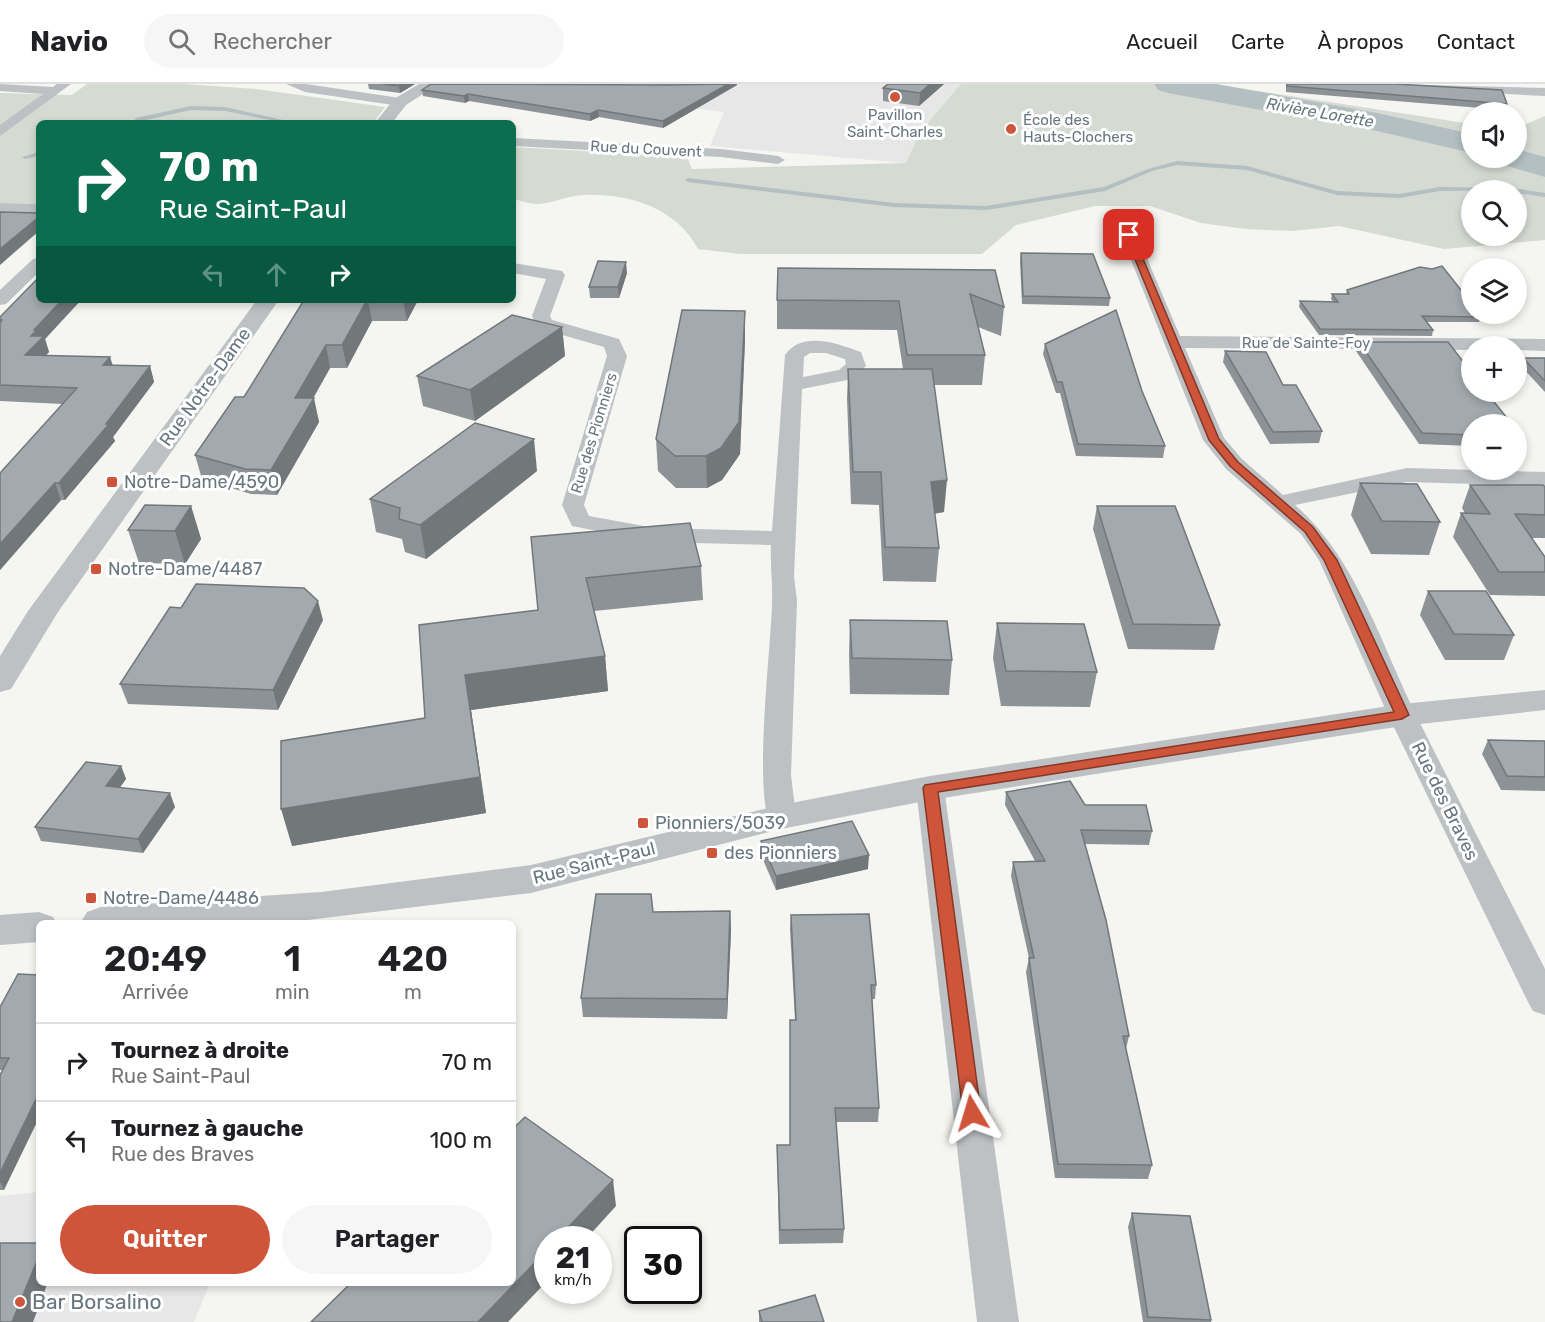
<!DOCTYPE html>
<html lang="fr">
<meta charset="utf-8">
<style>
:root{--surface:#fff;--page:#f6f6f6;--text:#202124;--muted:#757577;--line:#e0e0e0;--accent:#ce543a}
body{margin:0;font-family:Rubik,sans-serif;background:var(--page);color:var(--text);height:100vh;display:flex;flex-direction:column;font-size:22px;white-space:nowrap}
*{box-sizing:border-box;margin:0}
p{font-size:20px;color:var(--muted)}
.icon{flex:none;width:33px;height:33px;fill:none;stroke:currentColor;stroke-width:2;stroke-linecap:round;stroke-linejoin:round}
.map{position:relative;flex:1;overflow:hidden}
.details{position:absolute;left:36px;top:836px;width:480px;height:366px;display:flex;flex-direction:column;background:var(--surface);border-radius:9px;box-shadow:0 3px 9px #0003}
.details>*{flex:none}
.top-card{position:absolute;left:36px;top:36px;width:480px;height:183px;border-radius:9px;box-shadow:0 3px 9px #0003;background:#0b6e4f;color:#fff;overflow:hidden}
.fabs{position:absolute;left:1461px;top:18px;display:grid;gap:12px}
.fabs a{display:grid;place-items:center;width:66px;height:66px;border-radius:50%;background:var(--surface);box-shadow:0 3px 9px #0003;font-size:30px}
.speed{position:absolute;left:534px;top:1142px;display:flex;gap:12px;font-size:30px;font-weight:700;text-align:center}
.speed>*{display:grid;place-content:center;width:78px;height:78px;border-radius:50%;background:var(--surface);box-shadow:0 3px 9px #0003;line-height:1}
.speed small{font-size:15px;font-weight:400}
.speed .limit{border:3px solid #111;border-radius:9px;background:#fff;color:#111}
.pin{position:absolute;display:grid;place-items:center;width:51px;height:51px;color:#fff;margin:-26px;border-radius:12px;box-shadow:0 3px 9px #0006}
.me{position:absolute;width:66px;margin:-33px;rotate:353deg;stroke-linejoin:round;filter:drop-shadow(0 0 4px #0008)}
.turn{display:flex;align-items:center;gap:21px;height:126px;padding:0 24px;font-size:27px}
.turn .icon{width:78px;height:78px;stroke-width:2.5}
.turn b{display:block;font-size:42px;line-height:51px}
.lanes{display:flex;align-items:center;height:57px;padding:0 24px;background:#0003;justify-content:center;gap:30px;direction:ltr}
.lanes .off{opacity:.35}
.eta{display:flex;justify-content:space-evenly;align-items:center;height:102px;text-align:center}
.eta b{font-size:36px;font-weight:600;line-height:42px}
.cta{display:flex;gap:12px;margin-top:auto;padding:12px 24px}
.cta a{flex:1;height:69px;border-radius:36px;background:var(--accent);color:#fff;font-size:24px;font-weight:600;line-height:69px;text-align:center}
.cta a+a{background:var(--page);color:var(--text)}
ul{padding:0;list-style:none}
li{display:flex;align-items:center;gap:18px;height:78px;padding:0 24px;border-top:2px solid var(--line)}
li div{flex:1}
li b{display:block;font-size:22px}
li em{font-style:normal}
header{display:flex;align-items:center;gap:36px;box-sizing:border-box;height:84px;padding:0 30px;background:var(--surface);border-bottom:2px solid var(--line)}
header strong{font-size:28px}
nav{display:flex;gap:33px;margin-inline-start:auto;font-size:21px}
.search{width:420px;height:54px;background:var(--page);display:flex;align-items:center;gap:15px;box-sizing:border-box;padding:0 21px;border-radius:33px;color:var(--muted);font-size:22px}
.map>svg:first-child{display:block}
.built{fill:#e6e7e6}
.green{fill:#d5dad2;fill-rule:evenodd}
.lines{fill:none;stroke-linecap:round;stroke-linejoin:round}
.stream{fill:#b3bfc2;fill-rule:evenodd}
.river{fill:#b3bfc2;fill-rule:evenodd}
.minor{fill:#bdc1c4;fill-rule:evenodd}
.tertiary{fill:#bdc1c4;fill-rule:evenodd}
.wall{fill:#8c9296}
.shaded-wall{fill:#72777a}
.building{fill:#a3aaaf;stroke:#72777a;stroke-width:1.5}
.route{fill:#ce543a;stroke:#863726;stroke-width:1.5}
.poi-dot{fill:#ce543a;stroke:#fff;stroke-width:2}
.labels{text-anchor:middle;stroke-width:6;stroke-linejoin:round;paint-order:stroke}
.far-poi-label{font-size:15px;fill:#687680;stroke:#fff}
.far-street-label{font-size:15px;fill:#687680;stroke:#fff}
.far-water-label{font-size:16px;font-style:italic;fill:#63777c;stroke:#fff}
.street-label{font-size:18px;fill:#687680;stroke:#fff}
.poi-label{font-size:18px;fill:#687680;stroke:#fff;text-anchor:start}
.near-poi-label{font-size:21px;fill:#687680;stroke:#fff;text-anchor:start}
</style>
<header>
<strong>Navio</strong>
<div class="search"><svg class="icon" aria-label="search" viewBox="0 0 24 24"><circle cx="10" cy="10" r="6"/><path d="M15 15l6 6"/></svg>Rechercher</div>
<nav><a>Accueil</a><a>Carte</a><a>À propos</a><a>Contact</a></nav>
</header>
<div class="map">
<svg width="1545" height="1238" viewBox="0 0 1545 1238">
<rect width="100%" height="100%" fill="#f5f5f2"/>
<g class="built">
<path d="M676 0H1168L906 79 710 62 724 28 651 19Z"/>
<path d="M39 1108V1198L210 1199 194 1238H0V1112Z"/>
</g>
<g class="green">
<path d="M87 0H183L256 5 385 23 373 39H39V120L0 119V9L72 11Z"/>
<path d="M961 0H1213L1471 40 1472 74H1516L1517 44 1545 32V156L1444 165 1339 142 1292 147 1246 145 1201 139 1150 122H1095L1016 141 982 170H740L698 165C676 123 627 109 582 111 566 112 551 120 536 120 529 120 520 116 513 115V63L687 73 692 85 906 79 921 47ZM1472 106H1516V152H1472Z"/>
</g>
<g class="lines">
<g class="stream">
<path d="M191 22 225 23 296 39H285L225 27 191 26 132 39 136 34Z"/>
<path d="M39 68V72L25 75 22 73Z"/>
<path d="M1177 77 1247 82 1337 107 1399 110 1440 103 1513 104 1545 109V113L1516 109V106L1440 107 1399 114 1337 111 1247 86 1177 81 1152 87 1105 107 986 126 894 123 688 98 685 96 688 94 894 119 986 122 1104 103 1148 85Z"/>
</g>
<g class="river">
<path d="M1154 0H1216L1377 29 1472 50V69L1377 47 1168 9 1158 6Z"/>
<path d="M1516 65 1545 73V93L1504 81 1499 74H1516Z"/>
</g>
<g class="minor">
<path d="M0 0 53 3 57 0H71L0 52V41L43 10 0 7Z"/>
<path d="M286 0H306L400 14 407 18 400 22 305 8Z"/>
<path d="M1388 0 1545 4V12L1394 4Z"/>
<path d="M513 54 721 65 778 72 785 76 778 80 721 73 513 62Z"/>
<path d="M0 119 39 120V130L0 129Z"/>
<path d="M1129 146 1137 151 1180 252 1545 255V267L1516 266V262H1472V266L1185 264 1224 354 1242 375 1283 411 1407 384 1545 388V402L1407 398 1295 421C1357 475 1381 561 1417 633 1459 717 1502 801 1545 885V931L1533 927 1528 918 1388 631 1319 476 1301 450 1226 385 1203 356 1121 151Z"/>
<path d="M39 174V188L6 220 0 221V206L33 175Z"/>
<path d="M513 179 562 187 565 191 550 232 552 236 619 255 627 272 584 421 589 432 655 444 772 447 785 271C803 246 838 260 861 268L866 282 852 295 802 305 794 492 797 517 791 691 796 733 791 740 781 743 771 740C753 711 771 562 772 521 773 501 770 481 771 461L655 458 572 442 562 421 607 272 604 263 538 244 532 232 546 195 513 189ZM810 269H826L845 275 846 280 839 286 803 293 804 273Z"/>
<path d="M930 694 940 697 944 704 1019 1238H977L916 704 920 697Z"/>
</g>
<g class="tertiary">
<path d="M419 0H438L406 21 392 39H375L394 15Z"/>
<path d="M257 216H279L58 528 11 605 0 608V572L28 527Z"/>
<path d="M1545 606V626L1402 642 930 716 781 745 531 809 291 838H81L87 828 101 823 321 808 531 781 781 721 930 692 1402 620Z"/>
<path d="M39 828 53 833 56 838H39V858L0 861V831Z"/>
</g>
</g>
<g class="wall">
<path d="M368 0H415L400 9 369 5Z"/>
<path d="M671 0H737V1L663 44 599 33 590 37 469 17 465 19 423 12 422 6Z"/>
<path d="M944 0 919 22 883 17V4Z"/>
<path d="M1286 0H1394L1507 20 1505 26 1286 8Z"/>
<path d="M1021 169 1110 214 1109 222 1022 220 1020 177Z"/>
<path d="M995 186 1004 223 1001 252 978 243 985 271 982 301H934L944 428 934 430 939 464 936 498 883 497 879 421 851 420 847 315 848 285H903L897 246 777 245V216Z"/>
<path d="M627 189 619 214H590L589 203Z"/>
<path d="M1347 206 1481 233 1479 238H1426L1433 246 1432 252 1319 251 1299 223 1300 217 1333 218 1331 215 1332 210H1346Z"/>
<path d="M39 216H81L45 255 49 268 46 271 113 281 150 282 154 298 113 353 115 357 65 416H61L0 486V389L63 320 0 317V233Z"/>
<path d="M304 216H418L407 237H372L347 284H330L313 314 319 338 277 411 251 410 202 395 195 371 244 313Z"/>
<path d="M745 227V256L740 370 722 396 707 404H676L658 387 656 355Z"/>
<path d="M562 243 565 272 475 337 423 322 417 292Z"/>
<path d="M1359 258 1472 340V362L1419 360 1356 267Z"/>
<path d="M1045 260 1142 307 1165 362 1163 374 1076 372 1060 309H1056L1043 270Z"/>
<path d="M1225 267 1283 301 1322 347 1319 359 1270 360 1223 278Z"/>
<path d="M1523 274H1545V308L1520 281Z"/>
<path d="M1516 346 1522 353 1518 364H1516Z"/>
<path d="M537 387 426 475 405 468 402 455 376 448 370 415Z"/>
<path d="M1360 399 1440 438 1429 471 1371 470 1351 431Z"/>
<path d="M1470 401 1545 403V454H1531L1545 473V512L1490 511 1453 453 1461 429H1465L1462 424Z"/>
<path d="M191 422 201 455 185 480 139 479 128 446Z"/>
<path d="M1097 422 1220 541 1214 566 1128 565 1093 445Z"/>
<path d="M531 453 701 482 703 516 594 527 605 572 608 607 471 626 486 729 292 762 538 526Z"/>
<path d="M1428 507 1514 551 1504 576H1445L1420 531Z"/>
<path d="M181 524 323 536 278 626 128 620 120 600Z"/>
<path d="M850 536 952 576 949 611 850 610 849 570Z"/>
<path d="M997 539 1097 588 1090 623 1001 622 993 574Z"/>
<path d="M1488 656 1545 657V707L1501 706 1482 670Z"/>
<path d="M121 682 126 695 120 703 175 723 143 769 41 757 35 743Z"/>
<path d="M1006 708 1085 721 1152 747 1149 761 1085 760 1129 952 1126 965 1152 1081 1148 1095 1055 1094 1026 888 1029 874 1011 792 1013 778 1035 777 1005 721Z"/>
<path d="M761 757 868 785 776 806 761 771Z"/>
<path d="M730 827 731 847 727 935 583 933 581 914 653 828Z"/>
<path d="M791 831 876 901 875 915H872L879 1024 878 1038H836L844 1145 843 1159 779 1160 777 1061H790L795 936 790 845Z"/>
<path d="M39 891 4 1106H0V991L3 986H0V923Z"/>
<path d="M1132 1129 1211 1236V1238H1143L1128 1143Z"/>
<path d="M759 1227 824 1238H759Z"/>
</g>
<g class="shaded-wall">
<path d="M403 0H415L400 9 399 2Z"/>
<path d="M728 0H737V1L663 44V37Z"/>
<path d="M930 0H944L919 22 920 9Z"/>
<path d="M468 10 469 17 465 19 464 12Z"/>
<path d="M598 26 599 33 590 37V30Z"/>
<path d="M39 133V147L0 181V165Z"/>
<path d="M626 178 627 189 619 214 618 203Z"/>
<path d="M62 216H81L45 255 49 268 31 287 25 271 34 246Z"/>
<path d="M367 216H368L372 237 347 284 342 261Z"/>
<path d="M403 216H418L407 237Z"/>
<path d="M745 227V256L740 370 722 396 707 404 706 372Z"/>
<path d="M562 243 565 272 475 337 470 306Z"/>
<path d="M326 261 330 284 301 336 314 314 319 338 277 411 271 386 295 314Z"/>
<path d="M110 273 115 288 103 281Z"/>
<path d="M150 282 154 298 113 353 115 357 65 416 59 399Z"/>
<path d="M534 355 537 387 426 475 420 441Z"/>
<path d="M947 396 944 428 928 430 931 398Z"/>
<path d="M55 399 61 416 0 486V460Z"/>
<path d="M191 422 201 455 185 480 175 447Z"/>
<path d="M318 517 323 536 278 626 273 606Z"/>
<path d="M605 572 608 607 471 626 486 729 292 762 281 725 480 693 465 591Z"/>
<path d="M121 682 126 695 111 716 106 702Z"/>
<path d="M170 709 175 723 143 769 138 755Z"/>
<path d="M869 771 868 785 776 806V792Z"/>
<path d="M730 827 731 847 727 935V915Z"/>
<path d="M39 1009V1034L4 1106 0 1098V1089Z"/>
<path d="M613 1096 616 1122 586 1155H557Z"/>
<path d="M548 1165V1196L508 1238H478Z"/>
<path d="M39 1172V1198H48L33 1238H12Z"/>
</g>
<g class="building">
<path d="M383 0H403L399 2Z"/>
<path d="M431 0 670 1 728 0 663 37 598 26 590 30 468 10 464 12 422 6Z"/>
<path d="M888 0H930L920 9 883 4Z"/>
<path d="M1287 0H1394L1502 6 1507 20 1287 2Z"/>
<path d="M0 128 39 129V133L0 165Z"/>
<path d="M1021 169 1093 170 1110 214 1023 212Z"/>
<path d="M598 177 626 178 618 203H589Z"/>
<path d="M1442 182 1472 220V230H1479L1481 233 1422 232 1433 246 1320 245 1300 217 1338 218 1332 210H1349L1347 206 1420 183 1432 185Z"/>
<path d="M778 184 995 186 1004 223 970 210 985 271H907L899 217 777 216Z"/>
<path d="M39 193V216H62L34 246H37L31 252H44L25 271 110 273 103 281 150 282 106 340H109L59 399H55L0 460V389L77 304 0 301V239L2 236H0V233Z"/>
<path d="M304 216H367L342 261H326L295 314H314L271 386 245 385 195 371 235 313H244Z"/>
<path d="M682 226 745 227 739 338 721 364 706 372H675L656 355Z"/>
<path d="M1116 226 1142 307 1165 362 1078 360 1062 298H1057L1045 260Z"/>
<path d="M512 231 562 243 470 306 417 292Z"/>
<path d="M1359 258H1448L1472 289V308H1486L1512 340H1472V351L1422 349Z"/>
<path d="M1225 267 1266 268 1283 301H1296L1322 347 1273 348Z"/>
<path d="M1523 274H1545V297Z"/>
<path d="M848 285H932L947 396 931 398 939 464 885 463 881 388H853Z"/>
<path d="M475 339 534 355 420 441 399 435 400 424 370 415Z"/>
<path d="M1516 346 1522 353H1516Z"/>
<path d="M1360 399 1417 400 1440 438 1382 437Z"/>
<path d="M1470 401H1543L1545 403V431L1515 430 1545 473V488H1499L1461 429 1490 430Z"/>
<path d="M145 421 191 422 175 447 128 446Z"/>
<path d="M1097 422H1175L1220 541 1133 540Z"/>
<path d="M690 439 701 482 586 494 605 572 465 591 480 693 281 725V657L425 634 419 541 538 526 531 453Z"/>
<path d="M196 500 304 504 318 517 273 606 120 600 170 523 181 524Z"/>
<path d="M1428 507H1486L1514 551 1454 550Z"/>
<path d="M850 536 947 537 952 576 852 574Z"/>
<path d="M997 539 1084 540 1097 588 1006 587Z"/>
<path d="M1488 656 1545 657V693L1507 692Z"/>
<path d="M86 678 121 682 106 702 170 709 138 755 35 743Z"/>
<path d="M1070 697 1085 721H1146L1152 747 1081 746 1106 836 1129 952H1123L1152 1081 1058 1080 1029 874H1034L1013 778 1045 777 1006 708Z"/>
<path d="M852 737 869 771 776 792 761 757Z"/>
<path d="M596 810H651L653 828 730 827 727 915 581 914Z"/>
<path d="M869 830 876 901H871L879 1024H835L844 1145 780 1146 777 1061H790V936H796L791 831Z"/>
<path d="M18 890 39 891V1009L0 1089V991L9 974H0V923Z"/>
<path d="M525 1033 613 1096 557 1155H548V1165L478 1238H311L352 1198H513V1045Z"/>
<path d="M1132 1129 1190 1132 1211 1236 1148 1233Z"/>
<path d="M0 1159H39V1172L12 1238H0Z"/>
<path d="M815 1211 824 1238H762L759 1227Z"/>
</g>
<path class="route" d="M1129 149 1133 151 1219 355 1238 378 1313 443 1337 476 1409 631 1402 635 938 708 981 1029 978 1035 972 1037 965 1035 963 1029 923 704 925 701 1394 628 1324 476 1305 448 1230 382 1209 356 1125 151Z"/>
<g class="poi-dot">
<circle cx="895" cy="13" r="6"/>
<circle cx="1011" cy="45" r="6"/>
<rect x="106" y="392" width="12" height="12" rx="3"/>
<rect x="90" y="479" width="12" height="12" rx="3"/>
<rect x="637" y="733" width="12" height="12" rx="3"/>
<rect x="706" y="763" width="12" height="12" rx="3"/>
<rect x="85" y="808" width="12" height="12" rx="3"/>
<circle cx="20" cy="1218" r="6"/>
</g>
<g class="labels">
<g class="far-poi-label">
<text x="895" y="36">Pavillon<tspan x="895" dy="17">Saint-Charles</tspan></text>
<text x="1023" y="41" text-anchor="start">École des<tspan x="1023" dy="17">Hauts-Clochers</tspan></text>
</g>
<g class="far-street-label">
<text transform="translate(646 65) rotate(3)" y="5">Rue du Couvent</text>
<text x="1306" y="264">Rue de Sainte-Foy</text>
<text transform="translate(594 349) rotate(-73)" y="5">Rue des Pionniers</text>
</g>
<g class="far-water-label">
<text transform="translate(1320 28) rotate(10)" y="6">Rivière Lorette</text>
</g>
<g class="street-label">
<text transform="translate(205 303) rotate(-54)" y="6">Rue Notre-Dame</text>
<text transform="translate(1445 717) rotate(64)" y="6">Rue des Braves</text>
<text transform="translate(594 779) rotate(-14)" y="6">Rue Saint-Paul</text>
</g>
<g class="poi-label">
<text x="124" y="404">Notre-Dame/4590</text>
<text x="108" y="491">Notre-Dame/4487</text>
<text x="655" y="745">Pionniers/5039</text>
<text x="724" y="775">des Pionniers</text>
<text x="103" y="820">Notre-Dame/4486</text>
</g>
<g class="near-poi-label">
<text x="32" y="1225">Bar Borsalino</text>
</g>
</g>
</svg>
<div class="fabs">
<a><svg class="icon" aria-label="sound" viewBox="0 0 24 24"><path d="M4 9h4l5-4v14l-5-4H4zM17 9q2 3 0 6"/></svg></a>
<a><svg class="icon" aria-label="search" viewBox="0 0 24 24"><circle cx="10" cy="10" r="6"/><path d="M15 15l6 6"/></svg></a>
<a><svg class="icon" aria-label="layers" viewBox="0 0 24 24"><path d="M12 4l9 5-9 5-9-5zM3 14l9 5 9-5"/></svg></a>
<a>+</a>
<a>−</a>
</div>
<div class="speed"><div>21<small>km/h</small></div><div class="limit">30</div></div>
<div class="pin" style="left:1129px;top:151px;background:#d93025"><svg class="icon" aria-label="arrive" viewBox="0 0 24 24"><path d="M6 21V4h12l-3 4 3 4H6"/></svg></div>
<svg class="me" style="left:972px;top:1029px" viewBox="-20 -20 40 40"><path d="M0-17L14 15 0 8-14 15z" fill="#ce543a" stroke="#fff" stroke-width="4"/></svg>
<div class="top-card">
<div class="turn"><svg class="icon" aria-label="right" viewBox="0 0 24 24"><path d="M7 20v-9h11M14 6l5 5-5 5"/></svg><div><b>70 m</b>Rue Saint-Paul</div></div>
<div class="lanes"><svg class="icon off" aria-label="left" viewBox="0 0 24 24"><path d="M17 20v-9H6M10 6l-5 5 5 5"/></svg><svg class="icon off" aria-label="ahead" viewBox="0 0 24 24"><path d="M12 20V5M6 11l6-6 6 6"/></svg><svg class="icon" aria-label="right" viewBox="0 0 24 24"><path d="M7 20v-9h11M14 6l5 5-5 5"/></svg></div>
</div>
<section class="details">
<div class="eta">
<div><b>20:49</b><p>Arrivée</p></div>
<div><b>1</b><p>min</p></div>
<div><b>420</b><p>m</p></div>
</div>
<ul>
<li><svg class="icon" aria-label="right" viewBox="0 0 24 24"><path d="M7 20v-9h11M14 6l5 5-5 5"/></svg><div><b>Tournez à droite</b><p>Rue Saint-Paul</p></div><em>70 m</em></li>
<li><svg class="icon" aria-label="left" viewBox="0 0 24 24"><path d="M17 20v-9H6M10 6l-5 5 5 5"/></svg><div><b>Tournez à gauche</b><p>Rue des Braves</p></div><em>100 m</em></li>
</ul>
<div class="cta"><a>Quitter</a><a>Partager</a></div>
</section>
</div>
